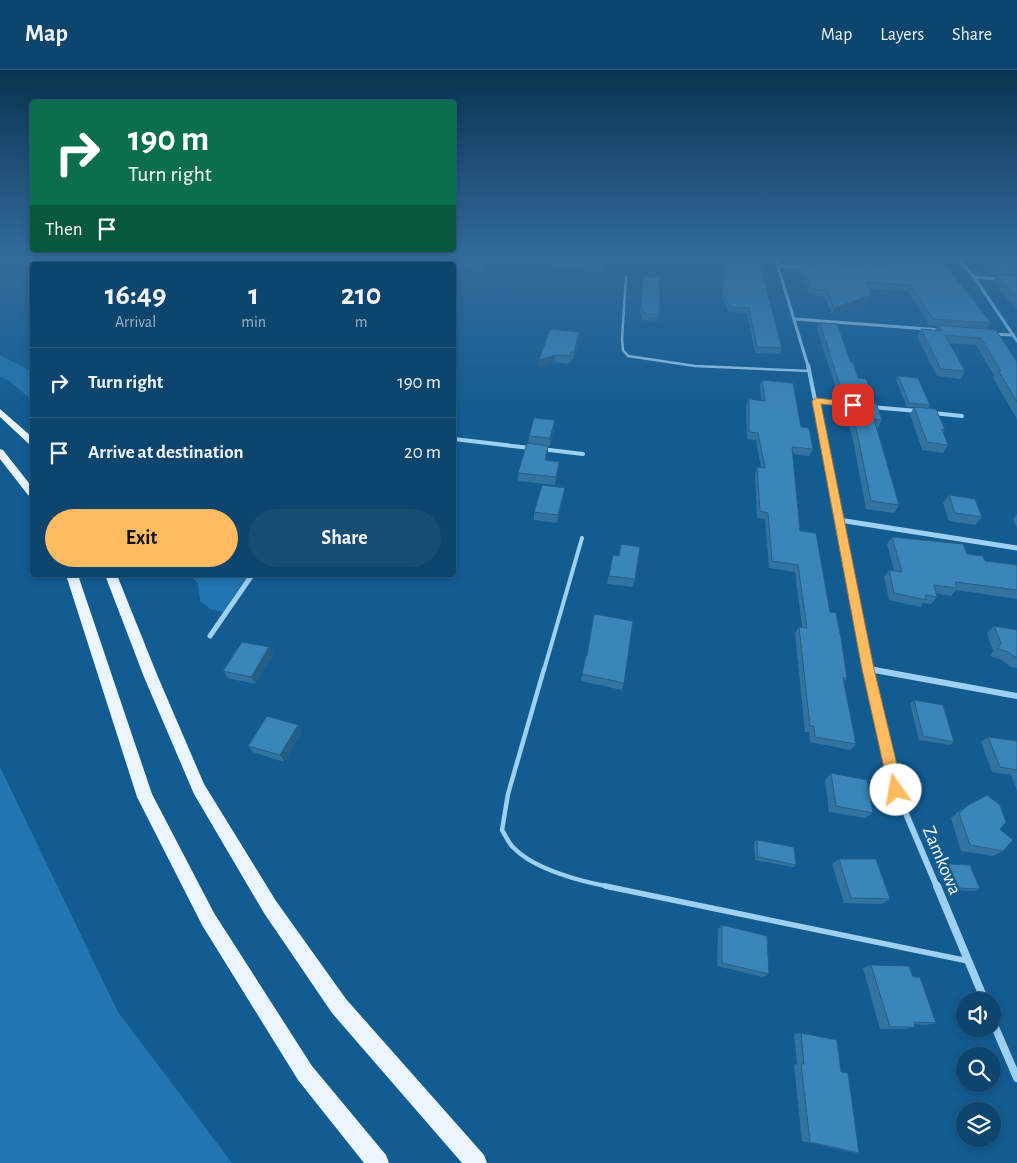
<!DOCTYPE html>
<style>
:root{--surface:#0e456e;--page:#174c73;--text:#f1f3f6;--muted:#9bb1c2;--line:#2e5d81;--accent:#ffbb60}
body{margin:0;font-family:"Alegreya Sans",sans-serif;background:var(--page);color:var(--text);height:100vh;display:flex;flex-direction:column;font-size:19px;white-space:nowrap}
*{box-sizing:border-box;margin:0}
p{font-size:16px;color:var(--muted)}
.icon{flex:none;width:28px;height:28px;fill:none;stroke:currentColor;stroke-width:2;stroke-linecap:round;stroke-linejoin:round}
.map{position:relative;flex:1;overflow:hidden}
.sheet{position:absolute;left:30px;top:192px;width:426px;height:315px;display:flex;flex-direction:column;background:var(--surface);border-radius:5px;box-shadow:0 2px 8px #0003,0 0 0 1px var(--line)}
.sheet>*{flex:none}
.banner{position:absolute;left:30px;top:30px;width:426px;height:152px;border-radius:5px;box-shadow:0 2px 8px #0003,0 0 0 1px var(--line);background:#0b6e4f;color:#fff;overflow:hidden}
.controls{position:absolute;left:956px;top:922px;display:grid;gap:10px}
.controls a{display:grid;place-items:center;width:45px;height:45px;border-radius:50%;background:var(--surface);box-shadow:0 2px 8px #0003,0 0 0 1px var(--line);font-size:25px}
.pin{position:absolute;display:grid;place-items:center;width:42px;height:42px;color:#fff;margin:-21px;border-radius:10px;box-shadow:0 2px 8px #0006}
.me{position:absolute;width:55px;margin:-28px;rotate:347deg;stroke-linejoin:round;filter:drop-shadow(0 0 4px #0008)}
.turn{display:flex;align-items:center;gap:18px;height:105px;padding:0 15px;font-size:22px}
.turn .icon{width:65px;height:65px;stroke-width:2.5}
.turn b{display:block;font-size:35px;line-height:42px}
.then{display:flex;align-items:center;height:48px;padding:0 15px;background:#0003;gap:10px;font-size:19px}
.eta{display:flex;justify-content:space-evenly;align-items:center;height:85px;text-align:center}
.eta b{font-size:30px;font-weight:700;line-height:35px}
.action{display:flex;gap:10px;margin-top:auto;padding:10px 15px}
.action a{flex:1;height:58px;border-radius:30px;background:var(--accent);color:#111;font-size:20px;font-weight:700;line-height:58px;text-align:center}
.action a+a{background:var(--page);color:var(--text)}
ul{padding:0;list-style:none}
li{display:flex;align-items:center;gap:15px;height:70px;padding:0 15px;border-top:1px solid var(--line)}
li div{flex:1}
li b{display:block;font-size:19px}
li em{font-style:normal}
header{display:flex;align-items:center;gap:30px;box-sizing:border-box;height:70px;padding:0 25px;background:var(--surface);border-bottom:1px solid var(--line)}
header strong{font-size:24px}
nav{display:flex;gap:28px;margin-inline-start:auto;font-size:18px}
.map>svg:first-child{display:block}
.green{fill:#2175b0}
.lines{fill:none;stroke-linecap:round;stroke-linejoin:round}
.lane-far3{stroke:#9fd0f2;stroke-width:2.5}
.lane-far2{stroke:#9fd0f2;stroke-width:4}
.lane-far1{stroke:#9fd0f2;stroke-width:4.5}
.lane{stroke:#9fd0f2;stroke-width:5.5}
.street-far4{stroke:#9fd0f2;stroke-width:3}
.street-far3{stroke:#9fd0f2;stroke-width:4}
.street-far2{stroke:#9fd0f2;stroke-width:5}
.street-far1{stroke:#9fd0f2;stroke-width:6}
.street{stroke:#9fd0f2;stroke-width:8}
.primary{fill:#eaf5ff;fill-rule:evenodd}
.wall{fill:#3273a1}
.shaded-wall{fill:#295e83}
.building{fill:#3a86bb;stroke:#295e83}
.route{fill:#ffbb60;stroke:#a67a3e}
.labels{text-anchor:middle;stroke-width:4;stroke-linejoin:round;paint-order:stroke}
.street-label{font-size:19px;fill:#fff;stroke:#125c92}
</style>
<header>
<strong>Map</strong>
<nav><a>Map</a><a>Layers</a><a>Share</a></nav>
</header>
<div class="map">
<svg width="1017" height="1093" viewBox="0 0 1017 1093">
<rect width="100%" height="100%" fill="#125c92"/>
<g class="green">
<path d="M0 285 32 302V330L8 310 0 307Z"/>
<path d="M190 505H248L223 542 210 539 200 531 198 513Z"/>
<path d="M0 697 118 942 232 1093H0Z"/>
</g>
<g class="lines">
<path class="lane-far3" d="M626 207 622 269 623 280 628 286 695 296 810 301"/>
<path class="lane-far2" d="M544 600 582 468"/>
<path class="lane-far1" d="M544 599 508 724 502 760C506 766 509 775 515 779 536 800 583 812 611 817"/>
<path class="lane" d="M605 816 968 891"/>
<g class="street-far4">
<path d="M776 190 808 296"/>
<path d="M959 190 974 207 1017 271"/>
<path d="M443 195 445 190"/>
<path d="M777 196 806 197"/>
<path d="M974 207 1001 209"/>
<path d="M795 249 941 260"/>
<path d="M992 264 1013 265"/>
</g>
<g class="street-far3">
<path d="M808 295 835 430"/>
<path d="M816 331 850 334"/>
<path d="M871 337 917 341"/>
<path d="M933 343 962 346"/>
<path d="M454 369 530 378"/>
<path d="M541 379 583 384"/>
</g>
<g class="street-far2">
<path d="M835 429 868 600"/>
<path d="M839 450 1017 478"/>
<path d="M210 566 252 505"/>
<path d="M868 599 876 600"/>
</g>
<g class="street-far1">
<path d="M868 599 896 720 937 817"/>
<path d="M869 599 1017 626"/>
</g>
<g class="street">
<path d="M937 816 985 931"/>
<path d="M992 950 1017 1008"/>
</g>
<g class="primary">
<path d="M0 339 32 367V375L29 374 0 347Z"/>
<path d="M0 379 3 380 32 417V426L28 425 0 389Z"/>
<path d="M66 505H78L152 724 214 843 312 996 386 1085 389 1093H364L298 1010 202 855 137 727Z"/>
<path d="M105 505H117L158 607 204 714 276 831 346 929 484 1085 487 1093H462L332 943 264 843 194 724 144 607Z"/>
</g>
</g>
<g class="wall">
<path d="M399 190H427L424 195H397V192Z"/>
<path d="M459 190H500L499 192 488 191 483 202 456 200V197Z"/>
<path d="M542 190H606L602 205 584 203 585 200 542 196Z"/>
<path d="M722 190H759L782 278 780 284 755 283 747 243 728 242 722 226 723 200Z"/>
<path d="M794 190H942L991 253 987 259 1017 292V349L993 308 994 305 976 275 949 273 965 301 961 309 937 306 917 266 921 259 935 260 937 256 929 255 908 221 869 219V232L832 245 825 227 809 225 799 200 801 194 882 197 796 193Z"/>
<path d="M975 190H1017V204H1012L1010 206H1017V240L993 212 997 205 1004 206 987 204Z"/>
<path d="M643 206 659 245 657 251 642 250V244H640Z"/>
<path d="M820 253 851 293 858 308 873 326 870 332 882 350 878 358H877L899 435 894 443 866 439 853 370 844 338 847 330H842L840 323 837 322 817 259Z"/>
<path d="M579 262V269L573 290H571L569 294 555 292 539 297Z"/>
<path d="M898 306 930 335 928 338 945 360 943 362 948 375 943 383 922 380 910 344 914 337H907L896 310Z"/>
<path d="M762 310 801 357 813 379 809 386 792 384 800 461 830 542 847 608 843 612 856 674 850 680 810 672 809 662H805L795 563 799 557H802L795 502 769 498 765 449 757 448 755 404 757 397 761 398 756 370 747 369 746 336 749 329 761 331 760 316Z"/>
<path d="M554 358 550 376H548L546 390 559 392 558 400 555 415 518 411V403L528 374 529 366Z"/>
<path d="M949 425 982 447 975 455 949 451 943 433Z"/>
<path d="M564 426 557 453 534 450V442Z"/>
<path d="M1017 444V458L1013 449Z"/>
<path d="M892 467 967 484 985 491 1017 495V529L956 520 951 526 936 523 937 527 931 534 923 533 920 537 889 530 884 507 889 500H894L887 474Z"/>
<path d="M613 485 635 509 633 517 607 514Z"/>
<path d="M994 556 1017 560V598L1011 597 1000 589 990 586 993 581 987 563Z"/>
<path d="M269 577 273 584 255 614 228 608 223 601Z"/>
<path d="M586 585 624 613 622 620 581 611Z"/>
<path d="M914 630 954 672 950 675 919 670 910 633Z"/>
<path d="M298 655 301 662 284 692 253 682 248 676Z"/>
<path d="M988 667 1017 671V721L1011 705 992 702 981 672Z"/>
<path d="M831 703 873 743 865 748 829 742 825 710Z"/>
<path d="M967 736 1000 759 1003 781 993 786 961 781 951 748 958 742Z"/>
<path d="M757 770 796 795 793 797 755 790 754 772Z"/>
<path d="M839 789 890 829 882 834 844 833 832 794Z"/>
<path d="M948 794 980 819 975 821 954 820 944 797Z"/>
<path d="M722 855 769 904 763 907 717 896 718 859Z"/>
<path d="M871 895 913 907 936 953 926 955 914 954 915 957 905 959H880L863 898Z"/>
<path d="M801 963 841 1002 859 1083 850 1082 802 1071 794 995 797 994 794 964Z"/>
</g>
<g class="shaded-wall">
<path d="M422 190H427L424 195H420Z"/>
<path d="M486 190H488V191L483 202V198Z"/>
<path d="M605 190H606L602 205 603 199Z"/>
<path d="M872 225 869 232 832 245 834 238Z"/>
<path d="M579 262V269L573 290 574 282Z"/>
<path d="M555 285V292L539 297V290Z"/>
<path d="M555 350 554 358 550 376V368Z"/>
<path d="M548 376V384L544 398 545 390Z"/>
<path d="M559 392 558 400 555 415 556 407Z"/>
<path d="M565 418 564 426 557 453 558 445Z"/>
<path d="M269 577 273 584 255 614 251 607Z"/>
<path d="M298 655 301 662 284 692 280 685Z"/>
</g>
<g class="building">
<path d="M399 190H422L420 194 397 192Z"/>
<path d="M459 190H486L483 198 456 197Z"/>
<path d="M550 190H605L603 199 585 197 586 193Z"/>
<path d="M724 190H759L782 278 757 277 749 238 730 237 723 221 724 195Z"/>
<path d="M865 190H942L991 253 933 249 911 215 866 212 872 225 834 238 827 220 812 219 801 194 890 197 893 195 892 191Z"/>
<path d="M982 190H1017V199H1012L1014 201 990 199Z"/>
<path d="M997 205 1017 206V228Z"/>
<path d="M643 206 660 207 659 245 643 243V238H641Z"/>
<path d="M820 253 837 254 851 293H853L858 308 866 309 873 326 845 324 843 316H840Z"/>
<path d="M938 255 996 260 1017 292V332L998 300 1001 301 981 268 945 265 965 301 941 299 921 259 941 261Z"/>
<path d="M550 259 579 262 574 282H571L570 286 555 285 539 290Z"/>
<path d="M898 306 918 308 930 335 909 333Z"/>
<path d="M762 310 793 313 801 357 809 358 813 379 792 377 800 461 816 463 830 542 836 543 841 568 847 608H843L856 674 815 667 814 656H810L799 557 807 558 798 495 772 491 768 443 760 441 757 397 765 398 758 363 749 362V329L765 331Z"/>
<path d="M847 330 876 333 882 350 874 349 899 435 871 431 857 362Z"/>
<path d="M914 337 936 339 945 360 942 359 948 375 927 372Z"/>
<path d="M534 348 555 350 550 368 529 366Z"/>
<path d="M527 373 548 376 545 390 559 392 556 407 518 403Z"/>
<path d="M542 415 565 418 558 445 534 442Z"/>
<path d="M949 425 975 429 982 447 955 443Z"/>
<path d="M892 467 963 474 967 484 983 486 985 491 1017 495V520L955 512 957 518 934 515 937 527 925 525 926 530 894 523 889 500 902 502Z"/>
<path d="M621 474 640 477 635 509 609 506 613 485 619 486Z"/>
<path d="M594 544 633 551 624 613 582 604 586 585 587 586Z"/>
<path d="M994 556 1017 560V588L1008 582 998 579 1001 573Z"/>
<path d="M242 572 269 577 251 607 223 601Z"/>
<path d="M914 630 943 635 954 672 923 666Z"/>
<path d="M267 646 298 655 280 685 248 676Z"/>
<path d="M988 667 1017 671V700L1000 697Z"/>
<path d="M831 703 867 710 873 743 836 736Z"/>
<path d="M987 725 1000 735 1006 752 1000 759 1013 770 1003 781 970 775 959 743 967 736Z"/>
<path d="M757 770 794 777 796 795 758 787Z"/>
<path d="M839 789H876L890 829 851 828Z"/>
<path d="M948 794 970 795 980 819 959 818Z"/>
<path d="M722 855 767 866 769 904 722 893Z"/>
<path d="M871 895 909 896 913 907H920L936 953 914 952 915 957H890Z"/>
<path d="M801 963 837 970 841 1002 848 1003 859 1083 810 1072 801 994H804Z"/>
</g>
<linearGradient id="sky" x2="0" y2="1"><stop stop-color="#0a3350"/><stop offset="0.55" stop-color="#336c9d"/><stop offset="1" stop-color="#336c9d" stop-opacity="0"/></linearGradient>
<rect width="1017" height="343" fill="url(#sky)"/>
<path class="route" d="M816 328 853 332 857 335 853 337 821 334 874 599 903 720 901 724 896 726 891 724 889 720 862 599 812 331Z"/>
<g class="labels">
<g class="street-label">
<text transform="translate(943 790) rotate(67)" y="7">Zamkowa</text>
</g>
</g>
</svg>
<div class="controls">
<a><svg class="icon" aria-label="sound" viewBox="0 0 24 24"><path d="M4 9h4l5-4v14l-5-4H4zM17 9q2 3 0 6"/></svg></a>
<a><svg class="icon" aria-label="search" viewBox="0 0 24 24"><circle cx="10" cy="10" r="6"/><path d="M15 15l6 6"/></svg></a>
<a><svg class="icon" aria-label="layers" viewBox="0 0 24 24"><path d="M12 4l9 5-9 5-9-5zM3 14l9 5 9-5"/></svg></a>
</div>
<div class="pin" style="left:853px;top:335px;background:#d93025"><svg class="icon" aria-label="arrive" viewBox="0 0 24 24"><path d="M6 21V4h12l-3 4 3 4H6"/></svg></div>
<svg class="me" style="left:896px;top:720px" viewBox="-20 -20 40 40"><circle r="19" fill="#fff"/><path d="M0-13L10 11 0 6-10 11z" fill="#ffbb60"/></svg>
<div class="banner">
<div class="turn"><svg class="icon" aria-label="right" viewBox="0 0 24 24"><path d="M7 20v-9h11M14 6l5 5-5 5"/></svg><div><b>190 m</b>Turn right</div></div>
<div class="then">Then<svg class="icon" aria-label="arrive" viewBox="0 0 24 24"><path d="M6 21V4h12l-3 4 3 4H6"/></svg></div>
</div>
<section class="sheet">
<div class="eta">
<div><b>16:49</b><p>Arrival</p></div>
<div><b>1</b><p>min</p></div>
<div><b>210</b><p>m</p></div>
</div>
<ul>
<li><svg class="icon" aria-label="right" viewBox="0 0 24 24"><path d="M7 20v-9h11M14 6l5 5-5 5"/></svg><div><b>Turn right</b></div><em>190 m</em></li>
<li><svg class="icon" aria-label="arrive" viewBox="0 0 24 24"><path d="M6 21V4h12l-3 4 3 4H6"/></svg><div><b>Arrive at destination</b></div><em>20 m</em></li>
</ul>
<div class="action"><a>Exit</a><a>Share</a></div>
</section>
</div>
